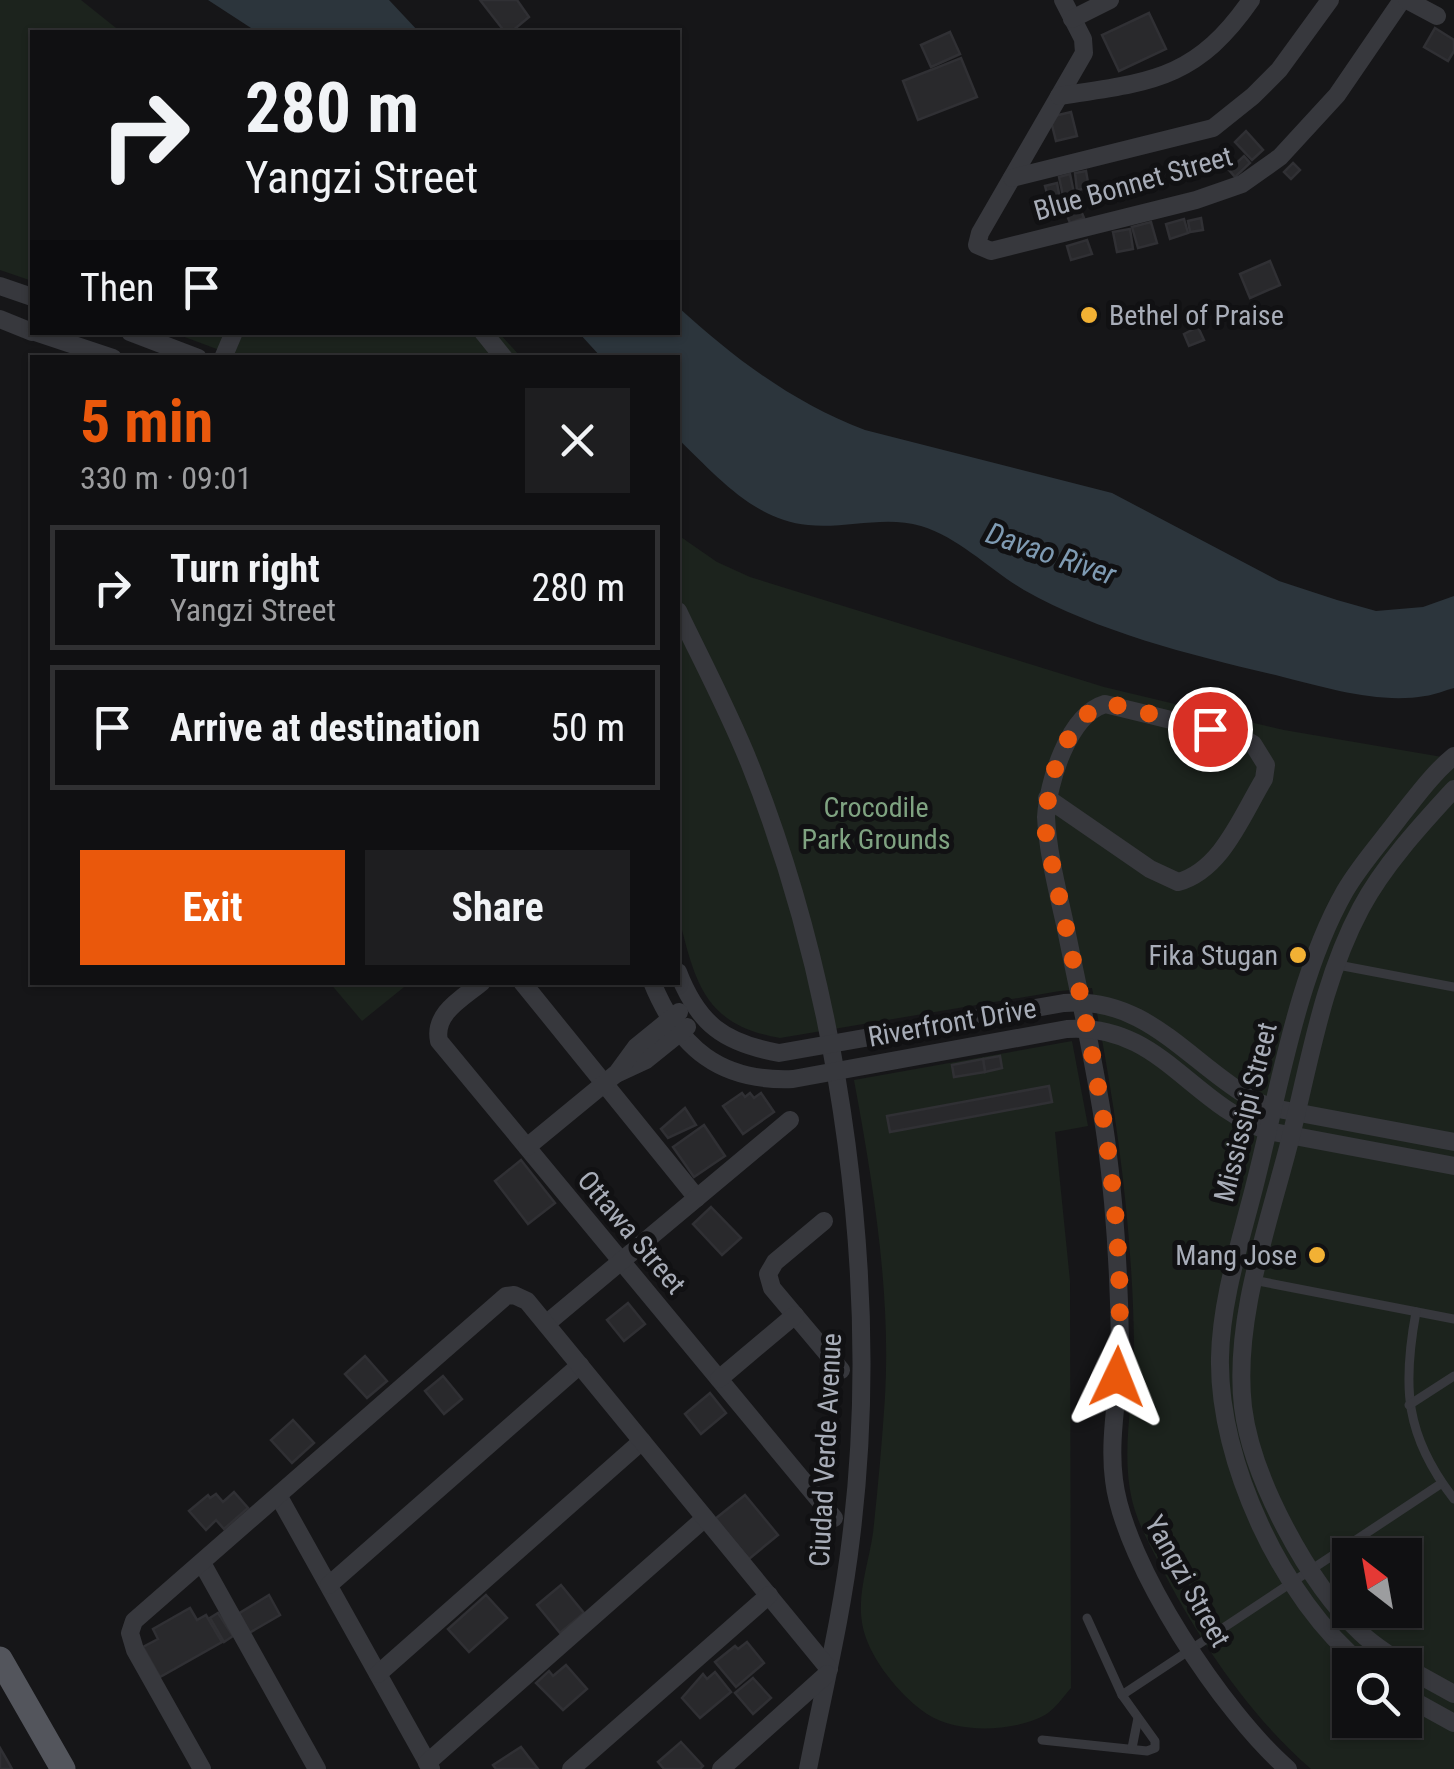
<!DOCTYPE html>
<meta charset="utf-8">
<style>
:root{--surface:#101012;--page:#1e1e20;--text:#f1f3f6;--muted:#9c9d9f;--line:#303032;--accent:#ea580c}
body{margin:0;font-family:"Roboto Condensed",sans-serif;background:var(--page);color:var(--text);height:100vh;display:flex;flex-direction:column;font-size:38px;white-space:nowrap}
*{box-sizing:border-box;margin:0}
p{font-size:32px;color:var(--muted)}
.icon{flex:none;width:55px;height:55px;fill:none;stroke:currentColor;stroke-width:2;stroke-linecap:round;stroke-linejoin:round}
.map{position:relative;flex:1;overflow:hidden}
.sheet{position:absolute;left:30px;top:355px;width:650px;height:630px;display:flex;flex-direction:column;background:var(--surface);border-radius:0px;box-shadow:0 2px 8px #0004,0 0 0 2px var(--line)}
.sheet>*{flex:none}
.banner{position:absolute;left:30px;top:30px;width:650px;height:305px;border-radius:0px;box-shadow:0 2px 8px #0004,0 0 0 2px var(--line);background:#101012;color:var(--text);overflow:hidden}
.needle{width:65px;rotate:329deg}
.controls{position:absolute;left:1332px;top:1538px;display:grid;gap:20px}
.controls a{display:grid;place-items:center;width:90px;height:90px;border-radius:0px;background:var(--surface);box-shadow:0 2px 8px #0004,0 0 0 2px var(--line);font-size:50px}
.pin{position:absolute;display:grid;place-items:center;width:85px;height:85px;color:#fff;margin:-42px;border:5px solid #fff;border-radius:50%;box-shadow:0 2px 10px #0007}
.me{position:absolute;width:110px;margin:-55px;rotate:2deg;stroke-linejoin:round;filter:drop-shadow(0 0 8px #0008)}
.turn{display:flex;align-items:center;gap:35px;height:210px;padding:0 50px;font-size:45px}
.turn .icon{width:130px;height:130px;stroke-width:2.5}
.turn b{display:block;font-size:70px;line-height:85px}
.then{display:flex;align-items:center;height:95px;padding:0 50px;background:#0003;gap:20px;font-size:38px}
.round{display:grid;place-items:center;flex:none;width:105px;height:105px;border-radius:0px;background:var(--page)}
.headline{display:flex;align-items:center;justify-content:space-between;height:170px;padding:0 50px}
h1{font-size:60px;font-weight:700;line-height:75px;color:var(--accent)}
.action{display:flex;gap:20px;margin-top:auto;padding:20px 50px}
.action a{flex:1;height:115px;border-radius:0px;background:var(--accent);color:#fff;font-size:40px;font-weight:700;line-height:115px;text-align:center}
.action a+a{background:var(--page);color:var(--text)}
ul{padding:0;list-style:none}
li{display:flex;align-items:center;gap:30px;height:125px;margin:0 20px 15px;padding:0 30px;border:5px solid var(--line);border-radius:0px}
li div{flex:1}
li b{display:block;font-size:38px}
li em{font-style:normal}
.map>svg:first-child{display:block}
.green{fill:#1c231d;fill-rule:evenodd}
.water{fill:#2c353c}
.building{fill:#29292c;stroke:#303034;stroke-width:2.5}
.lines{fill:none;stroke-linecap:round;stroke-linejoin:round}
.lane{stroke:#37383d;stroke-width:9}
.street{stroke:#37383d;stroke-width:18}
.primary{stroke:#53555c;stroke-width:25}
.route{stroke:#ea580c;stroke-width:18;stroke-dasharray:0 32.4}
.poi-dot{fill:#f2b134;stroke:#111113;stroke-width:4}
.labels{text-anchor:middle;stroke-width:10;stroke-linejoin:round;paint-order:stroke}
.street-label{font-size:28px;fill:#a8adb8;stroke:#111113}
.poi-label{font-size:28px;fill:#a8adb8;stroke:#111113;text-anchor:end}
.park-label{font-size:28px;fill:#7fa381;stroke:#111113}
.water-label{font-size:30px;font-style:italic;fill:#7f9bb3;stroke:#111113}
</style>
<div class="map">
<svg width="1454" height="1769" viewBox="0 0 1454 1769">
<rect width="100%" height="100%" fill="#161618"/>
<g class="green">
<path d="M0 0H81L121 32H32V281L0 270Z"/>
<path d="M174 333H499L521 357H238Z"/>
<path d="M678 535 717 562 750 577 1104 687 1284 730 1454 759V1769H1311C1247 1713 1198 1639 1159 1563 1149 1543 1137 1522 1132 1500 1120 1448 1135 1395 1134 1342 1132 1222 1116 1106 1092 988L1060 991 780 1038C703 1025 695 981 678 914ZM1350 1555H1405V1610H1350ZM1350 1665H1405V1720H1350Z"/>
<path d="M330 983H409L362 1021Z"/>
<path d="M1072 1041 1088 1126 1055 1132 1070 1281 1071 1688C1063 1697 1055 1709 1045 1715 1013 1732 958 1734 927 1714 903 1698 876 1666 866 1638 853 1603 868 1568 873 1533 878 1488 882 1442 885 1397 891 1292 873 1183 854 1080Z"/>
</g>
<g class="water">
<path d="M208 0H389L419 32H257Z"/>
<path d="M678 307C734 358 793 403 865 430L1112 493 1279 581 1337 600 1376 611 1423 607 1454 596V688C1445 690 1435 695 1425 696 1379 704 1327 688 1283 677 1196 656 1102 634 1024 590 990 570 960 538 921 526 885 515 845 529 808 525 753 520 715 474 678 439V358L601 357 579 333 678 332Z"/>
</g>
<g class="building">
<path d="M480 0H517L529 17 511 32H505Z"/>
<path d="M1149 13 1166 49 1119 71 1102 35Z"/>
<path d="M1435 28 1454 40V51L1448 61 1424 47Z"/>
<path d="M950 32 960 54 931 67 921 45Z"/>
<path d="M961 58 977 97 918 120 903 81Z"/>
<path d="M1071 112 1077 136 1056 141 1050 117Z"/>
<path d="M1246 131 1263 150 1252 160 1235 142Z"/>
<path d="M1244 156 1250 163 1235 177 1229 170Z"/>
<path d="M1293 163 1300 170 1291 179 1284 172Z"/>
<path d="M1086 171 1089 188 1077 190 1075 173Z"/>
<path d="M1070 174 1074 193 1063 196 1059 177Z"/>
<path d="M1057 183 1060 199 1049 201 1045 186Z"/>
<path d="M1076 199 1084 218 1070 223 1063 205Z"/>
<path d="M1201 218 1203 230 1190 232 1188 221Z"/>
<path d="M1184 219 1188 233 1170 239 1166 224Z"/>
<path d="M1151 222 1157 243 1138 248 1132 227Z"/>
<path d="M1130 229 1133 249 1117 252 1113 232Z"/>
<path d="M1087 240 1092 254 1071 260 1067 246Z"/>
<path d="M1270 261 1280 285 1250 298 1240 274Z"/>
<path d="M1198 327 1204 340 1189 346 1184 334Z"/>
<path d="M1000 1056 1002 1068 985 1072 983 1059Z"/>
<path d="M983 1059 985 1072 954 1077 952 1065Z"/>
<path d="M1049 1086 1052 1102 890 1132 887 1116Z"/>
<path d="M742 1093 745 1097 750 1093 754 1098 761 1093 774 1112 743 1134 723 1106Z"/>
<path d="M685 1108 696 1125 668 1138 661 1129Z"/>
<path d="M704 1125 725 1156 694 1177 673 1147Z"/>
<path d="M521 1160 555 1203 528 1224 495 1181Z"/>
<path d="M711 1207 741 1238 722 1255 693 1224Z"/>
<path d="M628 1303 645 1324 624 1341 607 1320Z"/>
<path d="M365 1356 387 1381 367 1398 345 1374Z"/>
<path d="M443 1376 462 1399 444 1414 425 1391Z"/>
<path d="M710 1393 726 1413 701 1434 685 1414Z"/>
<path d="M293 1420 314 1443 292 1463 271 1440Z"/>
<path d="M234 1492 248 1508 224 1529 216 1520 206 1530 189 1511 208 1495 210 1498 216 1494 223 1502Z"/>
<path d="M745 1495 778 1535 749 1559 715 1519Z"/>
<path d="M561 1585 584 1613 560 1633 537 1605Z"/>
<path d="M269 1595 280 1615 249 1633 238 1614Z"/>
<path d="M486 1595 507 1618 469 1652 448 1629Z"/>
<path d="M190 1608 197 1620 206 1615 222 1642 160 1677 143 1647 158 1639 153 1629Z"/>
<path d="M218 1613 233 1636 224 1642 210 1618Z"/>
<path d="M747 1642 764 1663 736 1687 715 1662 735 1646 738 1649Z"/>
<path d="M566 1665 587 1689 563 1710 536 1683 549 1671 553 1676Z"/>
<path d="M715 1672 731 1692 700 1718 682 1698 703 1674 707 1679Z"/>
<path d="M753 1678 771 1698 753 1714 735 1693Z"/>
<path d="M681 1742 703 1766 700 1769H664L658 1762Z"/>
<path d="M521 1747 538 1769H496L493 1765Z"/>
<path d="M0 1748 7 1760 12 1769H0Z"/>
</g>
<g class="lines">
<g class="lane">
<path d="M1338 965 1454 987"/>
<path d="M1253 1280 1454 1319"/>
<path d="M1416 1312C1402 1387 1405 1436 1454 1499"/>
<path d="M1409 1405 1454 1376"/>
<path d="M1122 1695 1442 1483"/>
<path d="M1042 1740 1147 1751 1155 1748V1741L1122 1695 1087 1618"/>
<path d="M1132 1748 1138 1718"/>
</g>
<g class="street">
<path d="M1063 0 1083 39 1084 53 980 233 977 245 991 251 1196 200 1242 184 1280 157 1337 95 1402 0"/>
<path d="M1407 0 1437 16"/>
<path d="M1072 19 1110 0"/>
<path d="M1059 96C1149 82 1195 81 1251 0"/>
<path d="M1012 178 1213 128 1253 96 1279 70 1330 0"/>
<path d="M0 286 32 297"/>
<path d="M0 319 32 332"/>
<path d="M35 332 113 358"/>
<path d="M130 332 198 358"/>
<path d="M483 332 504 358"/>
<path d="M223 358 234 332"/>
<path d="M678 611C702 661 728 710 749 762 842 995 882 1288 851 1538 842 1616 823 1692 808 1769"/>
<path d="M1047 798 1150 869 1178 882C1222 870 1242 815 1264 779L1266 765 1253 744 1241 737 1105 704C1068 715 1048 783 1046 817 1048 855 1058 892 1066 929 1080 999 1096 1068 1106 1139 1115 1206 1119 1275 1120 1343 1120 1389 1108 1435 1114 1480 1124 1564 1224 1714 1288 1769"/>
<path d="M678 972C698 1024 724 1043 779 1053L1064 1003C1146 995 1190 1064 1255 1101L1273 1108 1454 1142"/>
<path d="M482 982C463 998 433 1013 439 1041L834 1518"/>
<path d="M522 982 697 1198"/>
<path d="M652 982C679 1049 721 1082 793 1079L1067 1029C1159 1023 1188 1102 1268 1131L1454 1166"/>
<path d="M618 1073 646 1060 687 1027"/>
<path d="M527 1147 617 1073 636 1047 679 1012"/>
<path d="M824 1221 775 1262 768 1274 772 1288 841 1370"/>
<path d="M546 1324 790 1120"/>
<path d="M719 1379 795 1315"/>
<path d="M279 1497 431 1769"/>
<path d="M202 1563 317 1769"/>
<path d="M329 1585 580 1365"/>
<path d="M1363 1665C1283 1600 1218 1462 1220 1358 1221 1298 1242 1237 1256 1180 1279 1089 1298 973 1345 891 1360 865 1381 842 1399 818 1416 797 1433 773 1454 756"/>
<path d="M1403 1665C1389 1654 1373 1645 1361 1633 1308 1583 1252 1479 1243 1407 1233 1320 1269 1223 1290 1140 1310 1061 1322 981 1361 908 1384 865 1421 825 1454 789"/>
<path d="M1405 1667 1454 1694"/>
<path d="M378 1674 642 1441"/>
<path d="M1405 1696 1454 1723"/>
<path d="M427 1763 705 1518"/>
<path d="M202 1769 135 1650 130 1633 134 1621 506 1296 514 1295 527 1301 829 1669"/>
<path d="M571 1769 769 1595"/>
<path d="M721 1769 827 1674"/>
</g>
<path class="primary" d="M0 1659 63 1769"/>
</g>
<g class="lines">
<path class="route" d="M1117 1377C1132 1198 1083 1010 1046 836 1044 792 1059 734 1096 707L1116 705 1210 729"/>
</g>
<g class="poi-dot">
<circle cx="1089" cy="315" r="10"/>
<circle cx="1298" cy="955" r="10"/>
<circle cx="1317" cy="1255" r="10"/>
</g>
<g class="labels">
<g class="street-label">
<text transform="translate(1133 183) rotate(-16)" y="10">Blue Bonnet Street</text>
<text transform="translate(952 1022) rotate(-10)" y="10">Riverfront Drive</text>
<text transform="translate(1245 1112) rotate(-76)" y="10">Mississipi Street</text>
<text transform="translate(632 1232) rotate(50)" y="10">Ottawa Street</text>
<text transform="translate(825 1450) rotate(-87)" y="10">Ciudad Verde Avenue</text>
<text transform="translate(1188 1581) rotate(61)" y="10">Yangzi Street</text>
</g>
<g class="poi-label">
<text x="1109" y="325" text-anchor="start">Bethel of Praise</text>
<text x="1278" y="965">Fika Stugan</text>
<text x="1297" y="1265">Mang Jose</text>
</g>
<g class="park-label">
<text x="876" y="817">Crocodile<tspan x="876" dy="32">Park Grounds</tspan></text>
</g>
<g class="water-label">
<text transform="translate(1051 554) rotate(19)" y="10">Davao River</text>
</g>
</g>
</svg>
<div class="controls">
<a><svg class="needle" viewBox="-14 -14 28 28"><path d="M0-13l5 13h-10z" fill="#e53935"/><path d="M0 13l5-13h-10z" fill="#9c9d9f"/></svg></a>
<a><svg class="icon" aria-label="search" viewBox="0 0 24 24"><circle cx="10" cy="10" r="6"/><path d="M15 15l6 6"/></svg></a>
</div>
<div class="pin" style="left:1210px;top:729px;background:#d93025"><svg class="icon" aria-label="arrive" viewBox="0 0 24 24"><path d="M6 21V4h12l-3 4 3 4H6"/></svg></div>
<svg class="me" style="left:1117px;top:1377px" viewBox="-20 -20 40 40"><path d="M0-17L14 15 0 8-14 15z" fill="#ea580c" stroke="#fff" stroke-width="4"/></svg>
<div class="banner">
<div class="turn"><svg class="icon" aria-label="right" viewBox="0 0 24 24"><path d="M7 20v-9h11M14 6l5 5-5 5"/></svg><div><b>280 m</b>Yangzi Street</div></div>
<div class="then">Then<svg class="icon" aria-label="arrive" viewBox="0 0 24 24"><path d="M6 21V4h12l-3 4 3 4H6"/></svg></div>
</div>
<section class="sheet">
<div class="headline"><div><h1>5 min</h1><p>330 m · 09:01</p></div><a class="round"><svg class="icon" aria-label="close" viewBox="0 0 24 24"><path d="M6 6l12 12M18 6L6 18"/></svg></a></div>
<ul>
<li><svg class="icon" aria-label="right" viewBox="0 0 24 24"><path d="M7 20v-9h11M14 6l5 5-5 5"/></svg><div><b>Turn right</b><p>Yangzi Street</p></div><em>280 m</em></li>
<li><svg class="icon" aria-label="arrive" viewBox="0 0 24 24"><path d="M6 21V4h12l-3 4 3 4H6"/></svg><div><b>Arrive at destination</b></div><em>50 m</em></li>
</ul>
<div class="action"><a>Exit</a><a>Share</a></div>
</section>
</div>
